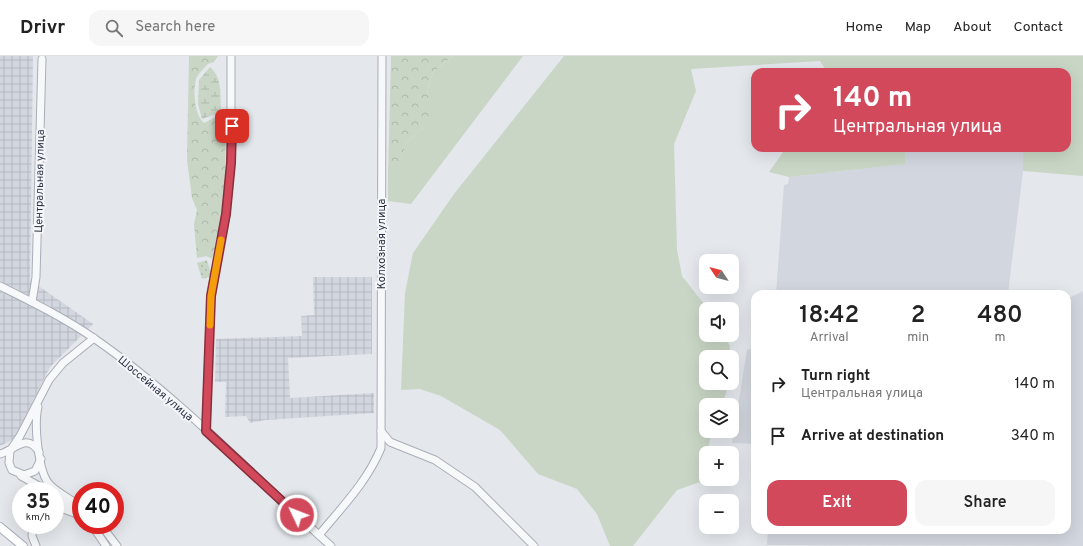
<!DOCTYPE html>
<meta charset="utf-8">
<style>
:root{--surface:#fff;--page:#f6f6f6;--text:#222;--muted:#767676;--line:#e0e0e0;--accent:#d1495b}
body{margin:0;font-family:Overpass,sans-serif;background:var(--page);color:var(--text);height:100vh;display:flex;flex-direction:column;font-size:15px;white-space:nowrap}
*{box-sizing:border-box;margin:0}
p{font-size:13px;color:var(--muted)}
.icon{flex:none;width:22px;height:22px;fill:none;stroke:currentColor;stroke-width:2;stroke-linecap:round;stroke-linejoin:round}
.map{position:relative;flex:1;overflow:hidden}
.side{position:absolute;left:751px;top:234px;width:320px;height:244px;display:flex;flex-direction:column;background:var(--surface);border-radius:12px;box-shadow:0 4px 16px #0002}
.side>*{flex:none}
.hud{position:absolute;left:751px;top:12px;width:320px;height:84px;border-radius:12px;box-shadow:0 4px 16px #0002;background:#d1495b;color:#fff;overflow:hidden}
.needle{width:26px;rotate:306deg}
.controls{position:absolute;left:699px;top:198px;display:grid;gap:8px}
.controls a{display:grid;place-items:center;width:40px;height:40px;border-radius:8px;background:var(--surface);box-shadow:0 4px 16px #0002;font-size:20px}
.speed{position:absolute;left:12px;top:426px;display:flex;gap:8px;font-size:20px;font-weight:700;text-align:center}
.speed>*{display:grid;place-content:center;width:52px;height:52px;border-radius:50%;background:var(--surface);box-shadow:0 4px 16px #0002;line-height:1}
.speed small{font-size:10px;font-weight:400}
.speed .limit{border:6px solid #d22;background:#fff;color:#111}
.pin{position:absolute;display:grid;place-items:center;width:34px;height:34px;color:#fff;margin:-17px;border-radius:8px;box-shadow:0 2px 6px #0006}
.me{position:absolute;width:44px;margin:-22px;rotate:313deg;stroke-linejoin:round;filter:drop-shadow(0 0 3px #0008)}
.turn{display:flex;align-items:center;gap:14px;height:84px;padding:0 16px;font-size:18px}
.turn .icon{width:52px;height:52px;stroke-width:2.5}
.turn b{display:block;font-size:28px;line-height:34px}
.eta{display:flex;justify-content:space-evenly;align-items:center;height:68px;text-align:center}
.eta b{font-size:24px;font-weight:600;line-height:28px}
.primary-button{display:flex;gap:8px;margin-top:auto;padding:8px 16px}
.primary-button a{flex:1;height:46px;border-radius:12px;background:var(--accent);color:#fff;font-size:16px;font-weight:600;line-height:46px;text-align:center}
.primary-button a+a{background:var(--page);color:var(--text)}
ul{padding:0;list-style:none}
li{display:flex;align-items:center;gap:12px;height:52px;padding:0 16px}
li div{flex:1}
li b{display:block;font-size:15px}
li em{font-style:normal}
header{display:flex;align-items:center;gap:24px;box-sizing:border-box;height:56px;padding:0 20px;background:var(--surface);border-bottom:1px solid var(--line)}
header strong{font-size:19px}
nav{display:flex;gap:22px;margin-inline-start:auto;font-size:14px}
.search{width:280px;height:36px;background:var(--page);display:flex;align-items:center;gap:10px;box-sizing:border-box;padding:0 14px;border-radius:12px;color:var(--muted);font-size:15px}
.map>svg:first-child{display:block}
.built{fill:#d2d6de}
.industrial{fill:url(#industrial-grid)}
.grass{fill:#c9d6c5}
.forest{fill:url(#forest-crowns)}
.wetland{fill:url(#wetland-marsh)}
.park{fill:url(#park-dots)}
.lines{fill:none;stroke-linecap:round;stroke-linejoin:round}
.minor-casing{stroke:#a9aeb7;stroke-width:9}
.major-casing{stroke:#a3abb8;stroke-width:10}
.minor{stroke:#f7f8fa;stroke-width:7}
.major{stroke:#fff;stroke-width:8}
.route-casing{stroke:#882f3b;stroke-width:10}
.route{stroke:#d1495b;stroke-width:7}
.slow{stroke:#f59e0b;stroke-width:7}
.labels{text-anchor:middle;stroke-width:4;stroke-linejoin:round;paint-order:stroke}
.street-label{font-size:11px;fill:#2b3445;stroke:#f4f6f9}
</style>
<header>
<strong>Drivr</strong>
<div class="search"><svg class="icon" aria-label="search" viewBox="0 0 24 24"><circle cx="10" cy="10" r="6"/><path d="M15 15l6 6"/></svg>Search here</div>
<nav><a>Home</a><a>Map</a><a>About</a><a>Contact</a></nav>
</header>
<div class="map">
<svg width="1083" height="490" viewBox="0 0 1083 490">
<defs>
<pattern id="industrial-grid" width="8" height="8" patternUnits="userSpaceOnUse"><rect width="8" height="8" fill="#d2d6de"/><path d="M0 4h8M4 0v8" fill="none" stroke="#b4b8c0"/></pattern>
<pattern id="forest-crowns" width="20" height="18" patternUnits="userSpaceOnUse"><rect width="20" height="18" fill="#c9d6c5"/><path d="M2 6a3 3 0 1 1 6 0M12 15a3 3 0 1 1 6 0" fill="none" stroke="#adb8ab"/></pattern>
<pattern id="wetland-marsh" width="20" height="14" patternUnits="userSpaceOnUse"><rect width="20" height="14" fill="#c9d6c5"/><path d="M1 5h8M5 5V1M11 12h8M15 12V8" fill="none" stroke="#adb8ab"/></pattern>
<pattern id="park-dots" width="8" height="8" patternUnits="userSpaceOnUse"><rect width="8" height="8" fill="#c9d6c5"/><path d="M2 2h.1M6 6h.1" fill="none" stroke="#adb8ab" stroke-width="1.8" stroke-linecap="round"/></pattern>
</defs>
<rect width="100%" height="100%" fill="#e4e7ec"/>
<g class="built">
<path d="M905 92H1023V115L1008 238H776L784 129 788 128 789 121 904 108Z"/>
<path d="M1083 235V490L767 489 768 474H765H1067V243Z"/>
<path d="M755 292V388L732 387 747 294Z"/>
</g>
<g class="industrial">
<path d="M0 0H33L30 224 93 268 50 311 17 377 12 384 0 390Z"/>
<path d="M313 221H372V298L288 302 290 342 374 337V357L265 364 250 367 246 360 225 361 226 326H215L216 283 302 280 301 260 314 259Z"/>
</g>
<g class="grass">
<path d="M453 0H523L411 148 388 145V120L397 117 406 87 423 72 427 36 433 16Z"/>
<path d="M564 0H1083V120L1023 115V92H1067V16H827L820 5 691 13 696 35 674 88 677 194 682 220 708 253H706V279H724L730 290 729 301H706V327H728L727 334 722 349H706V375H712L700 426 677 434 633 490H610L597 458 577 433 538 418 500 374 441 340 420 333 401 334 405 237 413 197 454 138Z"/>
<path d="M786 92H905V108L789 121 769 116Z"/>
</g>
<g class="forest">
<path d="M189 0H218L214 6 208 8C204 12 198 18 196 23 193 36 194 58 204 67L224 57C226 100 228 147 218 189 217 194 213 198 212 203L206 200 197 202 194 168 197 154 192 142 187 104Z"/>
<path d="M391 0H453L433 16 427 36 433 53 423 72 406 87 397 118 388 120Z"/>
</g>
<path class="wetland" d="M210 11C223 22 220 41 221 56L202 63 198 48 199 24Z"/>
<path class="park" d="M207 204 212 220 202 223 197 207Z"/>
<g class="lines">
<defs>
<g id="minor">
<path d="M0 230C32 246 65 262 95 283 180 342 254 421 331 490"/>
<path d="M32 246 36 221 42 3"/>
<path d="M38 351C34 368 38 417 50 429 59 438 71 443 81 451"/>
<path d="M206 375 211 239 226 158 231 107V0"/>
<path d="M381 375 390 386 435 404 475 431 534 490"/>
<path d="M0 398C15 394 27 376 39 396"/>
<path d="M41 403 35 415 24 419 12 414 9 407 10 395 20 380 49 324 63 307 94 282"/>
<path d="M21 420 48 435"/>
<path d="M55 439 81 458"/>
<path d="M55 450 77 458"/>
<path d="M33 469 32 480 36 490"/>
<path d="M92 469 106 490"/>
<path d="M101 469 117 490"/>
<path d="M319 479C342 451 367 426 381 392L382 0"/>
</g>
<path id="major" d="M0 471 23 490"/>
</defs>
<use href="#minor" class="minor-casing"/>
<use href="#major" class="major-casing"/>
<use href="#minor" class="minor"/>
<use href="#major" class="major"/>
</g>
<g class="lines">
<defs>
<path id="route" d="M232 70 231 107 226 158 211 240 206 375 297 459"/>
</defs>
<use href="#route" class="route-casing"/>
<use href="#route" class="route"/>
<path class="slow" d="M210 269 211 240 221 184"/>
</g>
<g class="labels">
<g class="street-label">
<text transform="translate(39 125) rotate(-89)" y="4">Центральная улица</text>
<text transform="translate(381 188) rotate(-90)" y="4">Колхозная улица</text>
<text transform="translate(156 332) rotate(40)" y="4">Шоссейная улица</text>
</g>
</g>
</svg>
<div class="controls">
<a><svg class="needle" viewBox="-14 -14 28 28"><path d="M0-13l5 13h-10z" fill="#e53935"/><path d="M0 13l5-13h-10z" fill="#767676"/></svg></a>
<a><svg class="icon" aria-label="sound" viewBox="0 0 24 24"><path d="M4 9h4l5-4v14l-5-4H4zM17 9q2 3 0 6"/></svg></a>
<a><svg class="icon" aria-label="search" viewBox="0 0 24 24"><circle cx="10" cy="10" r="6"/><path d="M15 15l6 6"/></svg></a>
<a><svg class="icon" aria-label="layers" viewBox="0 0 24 24"><path d="M12 4l9 5-9 5-9-5zM3 14l9 5 9-5"/></svg></a>
<a>+</a>
<a>−</a>
</div>
<div class="speed"><div>35<small>km/h</small></div><div class="limit">40</div></div>
<div class="pin" style="left:232px;top:70px;background:#d93025"><svg class="icon" aria-label="arrive" viewBox="0 0 24 24"><path d="M6 21V4h12l-3 4 3 4H6"/></svg></div>
<svg class="me" style="left:297px;top:459px" viewBox="-20 -20 40 40"><circle r="17" fill="#d1495b" stroke="#fff" stroke-width="3"/><path d="M0-11L8 9 0 5-8 9z" fill="#fff"/></svg>
<div class="hud">
<div class="turn"><svg class="icon" aria-label="right" viewBox="0 0 24 24"><path d="M7 20v-9h11M14 6l5 5-5 5"/></svg><div><b>140 m</b>Центральная улица</div></div>
</div>
<section class="side">
<div class="eta">
<div><b>18:42</b><p>Arrival</p></div>
<div><b>2</b><p>min</p></div>
<div><b>480</b><p>m</p></div>
</div>
<ul>
<li><svg class="icon" aria-label="right" viewBox="0 0 24 24"><path d="M7 20v-9h11M14 6l5 5-5 5"/></svg><div><b>Turn right</b><p>Центральная улица</p></div><em>140 m</em></li>
<li><svg class="icon" aria-label="arrive" viewBox="0 0 24 24"><path d="M6 21V4h12l-3 4 3 4H6"/></svg><div><b>Arrive at destination</b></div><em>340 m</em></li>
</ul>
<div class="primary-button"><a>Exit</a><a>Share</a></div>
</section>
</div>
